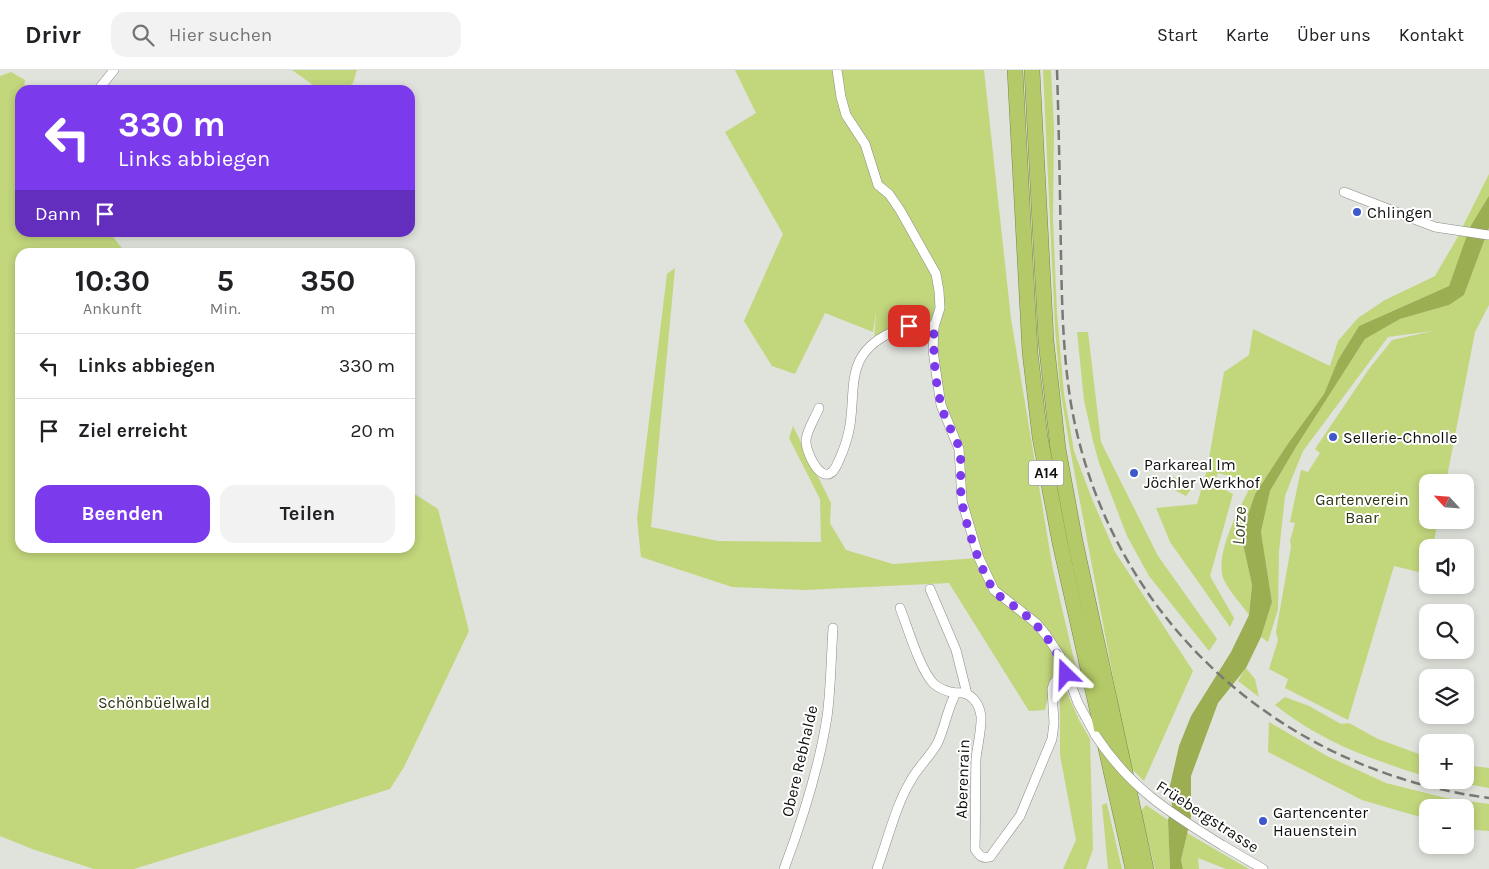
<!DOCTYPE html>
<html lang="de">
<meta charset="utf-8">
<style>
:root{--surface:#fff;--page:#f2f2f2;--text:#202124;--muted:#757577;--line:#e0e0e0;--accent:#7c3aed}
body{margin:0;font-family:Karla,sans-serif;background:var(--page);color:var(--text);height:100vh;display:flex;flex-direction:column;font-size:19px;white-space:nowrap}
*{box-sizing:border-box;margin:0}
p{font-size:16px;color:var(--muted)}
.icon{flex:none;width:28px;height:28px;fill:none;stroke:currentColor;stroke-width:2;stroke-linecap:round;stroke-linejoin:round}
.map{position:relative;flex:1;overflow:hidden}
.sheet{position:absolute;left:15px;top:178px;width:400px;height:305px;display:flex;flex-direction:column;background:var(--surface);border-radius:15px;box-shadow:0 2px 8px #0003}
.sheet>*{flex:none}
.guide{position:absolute;left:15px;top:15px;width:400px;height:152px;border-radius:15px;box-shadow:0 2px 8px #0003;background:#7c3aed;color:#fff;overflow:hidden}
.needle{width:32px;rotate:296deg}
.fabs{position:absolute;left:1419px;top:404px;display:grid;gap:10px}
.fabs a{display:grid;place-items:center;width:55px;height:55px;border-radius:10px;background:var(--surface);box-shadow:0 2px 8px #0003;font-size:25px}
.pin{position:absolute;display:grid;place-items:center;width:42px;height:42px;color:#fff;margin:-21px;border-radius:10px;box-shadow:0 2px 8px #0006}
.me{position:absolute;width:55px;margin:-28px;rotate:338deg;stroke-linejoin:round;filter:drop-shadow(0 0 4px #0008)}
.turn{display:flex;align-items:center;gap:18px;height:105px;padding:0 20px;font-size:22px}
.turn .icon{width:65px;height:65px;stroke-width:2.5}
.turn b{display:block;font-size:35px;line-height:42px}
.then{display:flex;align-items:center;height:48px;padding:0 20px;background:#0003;gap:10px;font-size:19px}
.eta{display:flex;justify-content:space-evenly;align-items:center;height:85px;text-align:center}
.eta b{font-size:30px;font-weight:700;line-height:35px}
.button{display:flex;gap:10px;margin-top:auto;padding:10px 20px}
.button a{flex:1;height:58px;border-radius:15px;background:var(--accent);color:#fff;font-size:20px;font-weight:700;line-height:58px;text-align:center}
.button a+a{background:var(--page);color:var(--text)}
ul{padding:0;list-style:none}
li{display:flex;align-items:center;gap:15px;height:65px;padding:0 20px;border-top:1px solid var(--line)}
li div{flex:1}
li b{display:block;font-size:19px}
li em{font-style:normal}
header{display:flex;align-items:center;gap:30px;box-sizing:border-box;height:70px;padding:0 25px;background:var(--surface);border-bottom:1px solid var(--line)}
header strong{font-size:24px}
nav{display:flex;gap:28px;margin-inline-start:auto;font-size:18px}
.search{width:350px;height:45px;background:var(--page);display:flex;align-items:center;gap:12px;box-sizing:border-box;padding:0 18px;border-radius:15px;color:var(--muted);font-size:19px}
.map>svg:first-child{display:block}
.green{fill:#c2d67c}
.water{fill:#9bae52}
.lines{fill:none;stroke-linecap:round;stroke-linejoin:round}
.minor-casing{stroke:#8a8b86;stroke-width:10}
.motorway-casing{stroke:#7a8848;stroke-width:16}
.minor{stroke:#fff;stroke-width:9}
.motorway{stroke:#b4c967;stroke-width:15}
.rail{stroke:#787975;stroke-width:2.5;stroke-dasharray:10 5;stroke-linecap:butt}
.minor-bridge-casing{stroke:#8a8b86;stroke-width:10;stroke-linecap:butt}
.minor-bridge{stroke:#fff;stroke-width:9}
.route{stroke:#7c3aed;stroke-width:9;stroke-dasharray:0 16.2}
.poi-dot{fill:#3e58cb;stroke:#fff;stroke-width:2}
.labels{text-anchor:middle;stroke-width:4;stroke-linejoin:round;paint-order:stroke}
.shield{fill:#fff;stroke:#575756;stroke-width:1}
.shield-label{font-size:15px;font-weight:bold;fill:#0f0f0d}
.poi-label{font-size:16px;fill:#0f0f0d;stroke:#fff;text-anchor:start}
.park-label{font-size:16px;fill:#2f3710;stroke:#fff}
.street-label{font-size:16px;fill:#0f0f0d;stroke:#fff}
.water-label{font-size:18px;font-style:italic;fill:#3a421c;stroke:#fff}
</style>
<header>
<strong>Drivr</strong>
<div class="search"><svg class="icon" aria-label="search" viewBox="0 0 24 24"><circle cx="10" cy="10" r="6"/><path d="M15 15l6 6"/></svg>Hier suchen</div>
<nav><a>Start</a><a>Karte</a><a>Über uns</a><a>Kontakt</a></nav>
</header>
<div class="map">
<svg width="1489" height="799" viewBox="0 0 1489 799">
<rect width="100%" height="100%" fill="#e0e2dc"/>
<g class="green">
<path d="M292 0H357L353 13 345 20H320Z"/>
<path d="M735 0H984L1011 249 1053 500 1076 598 1052 606 1045 640 1029 641 949 513 805 520 732 517 641 487 637 449 667 204 675 198 651 457 718 471 821 472 820 429 789 368 793 356 831 433 830 453 846 480 893 494 978 488 966 446 961 398 945 347 934 257 924 255 874 273 876 242 873 262 825 243 795 304 772 296 744 251 783 164 725 62 756 43Z"/>
<path d="M1043 0H1051L1054 58 1053 150 1057 243 1064 324 1074 381 1092 429 1115 482 1193 601 1144 711 1130 697 1070 379 1060 318 1055 258Z"/>
<path d="M11 2 25 10 24 20H20V162L110 163 125 182H20V478H410V421L438 439 469 561 404 697 390 719 134 799H94L32 779 0 766V6Z"/>
<path d="M1489 104V127L1470 157 1462 158Z"/>
<path d="M1460 163 1468 166 1449 216 1359 256 1338 290 1324 324 1287 375 1255 424 1241 465 1252 515 1249 545C1241 534 1230 522 1224 510 1213 485 1241 435 1253 412L1218 403 1214 414 1233 424 1210 506 1234 548 1230 557 1170 472 1156 438 1197 434 1207 400 1224 302 1249 285 1253 259 1330 296 1338 271 1358 248 1385 230 1435 206Z"/>
<path d="M1485 169 1489 170V235L1475 262 1446 412H1428V450H1438L1433 477 1428 478 1427 504 1394 496 1348 650 1285 618 1288 609 1269 599 1278 570 1276 562 1291 477 1290 471 1295 453 1290 452 1301 400 1308 402 1320 383 1315 379 1369 299 1392 270 1433 261 1388 267 1303 381 1292 408 1285 426 1279 482 1278 539 1268 572 1261 567 1272 532 1261 462 1270 421 1296 377 1365 269 1400 249 1449 235 1464 225Z"/>
<path d="M1077 262H1088L1101 372 1158 486 1217 569 1209 581 1149 506 1127 466 1099 393 1093 371 1084 330Z"/>
<path d="M1173 407 1191 412 1192 418 1186 426 1169 417Z"/>
<path d="M1246 598 1255 609 1259 627 1238 611Z"/>
<path d="M1066 620 1079 650 1090 669 1093 779 1086 799H1063L1076 770 1060 685V624Z"/>
<path d="M1285 627 1309 636 1341 654 1349 653 1378 669 1427 687V706C1415 704 1403 699 1391 695 1349 681 1310 663 1275 635Z"/>
<path d="M1269 652 1327 686 1386 713 1446 728 1489 734V761L1465 759V738H1428L1427 749 1362 730 1268 682Z"/>
<path d="M1465 695 1489 698V718L1445 710H1465Z"/>
<path d="M1107 733V734L1122 799H1108L1102 735Z"/>
<path d="M1146 735 1168 750 1170 799H1155L1141 741Z"/>
<path d="M1187 763 1249 799H1226L1198 788 1199 799H1183L1181 790Z"/>
</g>
<path class="water" d="M1489 126V158L1464 225 1449 235 1400 249 1365 269 1296 377 1270 421 1261 462 1272 532 1261 567 1246 598 1218 633 1191 706V747L1181 790 1183 799H1170L1168 750 1172 735 1169 720 1179 676 1191 646 1231 582 1249 545 1252 515 1241 465 1255 424 1287 375 1324 324 1338 290 1359 256 1449 216 1470 157Z"/>
<g class="lines">
<defs>
<g id="minor">
<path d="M837 0 841 27 846 45 865 74 878 115 889 124 900 140 936 204 939 221 940 238 934 257 933 280 936 302 941 335 959 379 962 431 979 488 994 520 1036 553 1046 565 1060 586 1078 633 1096 666"/>
<path d="M98 20 114 0"/>
<path d="M1344 122 1435 157 1488 165"/>
<path d="M819 338C815 348 807 360 806 370 805 380 820 415 833 401 836 398 838 392 840 388 845 377 848 367 850 355 856 316 845 285 890 263 904 256 919 254 934 257"/>
<path d="M930 519 956 580 967 624"/>
<path d="M900 538C908 558 920 600 934 614 940 619 948 622 956 623"/>
<path d="M1222 775 1263 799"/>
<path d="M784 799C802 751 819 698 827 647 831 618 831 588 833 558"/>
<path d="M877 799C887 772 896 735 910 712 917 698 929 688 937 674 945 658 947 639 956 623 970 621 979 632 981 646 982 658 977 677 976 689 975 719 976 749 975 779 980 786 982 789 990 787L1020 746 1052 669 1054 653 1052 619 1054 613 1058 608 1066 604"/>
</g>
<g id="motorway">
<path d="M1015 0 1030 282 1040 367 1060 473 1133 799"/>
<path d="M1032 0 1046 271 1058 379 1075 471 1146 799"/>
</g>
</defs>
<use href="#minor" class="minor-casing"/>
<use href="#motorway" class="motorway-casing"/>
<use href="#minor" class="minor"/>
<use href="#motorway" class="motorway"/>
<path class="rail" d="M1057 0C1059 62 1060 124 1061 186 1062 235 1063 285 1071 334 1108 546 1277 700 1489 728"/>
<defs>
<path id="minor-bridge" d="M1096 666C1130 718 1170 743 1222 775"/>
</defs>
<use href="#minor-bridge" class="minor-bridge-casing"/>
<use href="#minor-bridge" class="minor-bridge"/>
</g>
<g class="lines">
<path class="route" d="M909 256 924 255 934 257C933 286 935 319 945 347 949 358 958 370 960 382 962 398 959 415 962 431 964 450 982 505 994 520 1000 528 1010 533 1018 539 1041 556 1056 577 1066 604"/>
</g>
<g class="poi-dot">
<circle cx="1357" cy="142" r="5"/>
<circle cx="1333" cy="367" r="5"/>
<circle cx="1134" cy="403" r="5"/>
<circle cx="1263" cy="751" r="5"/>
</g>
<g class="labels">
<rect class="shield" x="1028.5" y="390.5" width="35" height="25" rx="4"/>
<g class="shield-label">
<text x="1046" y="408">A14</text>
</g>
<g class="poi-label">
<text x="1367" y="148">Chlingen</text>
<text x="1343" y="373">Sellerie-Chnolle</text>
<text x="1144" y="400">Parkareal Im<tspan x="1144" dy="18">Jöchler Werkhof</tspan></text>
<text x="1273" y="748">Gartencenter<tspan x="1273" dy="18">Hauenstein</tspan></text>
</g>
<g class="park-label">
<text x="1362" y="435">Gartenverein<tspan x="1362" dy="18">Baar</tspan></text>
<text x="154" y="638">Schönbüelwald</text>
</g>
<g class="street-label">
<text transform="translate(799 691) rotate(-77)" y="6">Obere Rebhalde</text>
<text transform="translate(962 709) rotate(-88)" y="6">Aberenrain</text>
<text transform="translate(1208 746) rotate(33)" y="6">Früebergstrasse</text>
</g>
<g class="water-label">
<text transform="translate(1239 456) rotate(-87)" y="6">Lorze</text>
</g>
</g>
</svg>
<div class="fabs">
<a><svg class="needle" viewBox="-14 -14 28 28"><path d="M0-13l5 13h-10z" fill="#e53935"/><path d="M0 13l5-13h-10z" fill="#757577"/></svg></a>
<a><svg class="icon" aria-label="sound" viewBox="0 0 24 24"><path d="M4 9h4l5-4v14l-5-4H4zM17 9q2 3 0 6"/></svg></a>
<a><svg class="icon" aria-label="search" viewBox="0 0 24 24"><circle cx="10" cy="10" r="6"/><path d="M15 15l6 6"/></svg></a>
<a><svg class="icon" aria-label="layers" viewBox="0 0 24 24"><path d="M12 4l9 5-9 5-9-5zM3 14l9 5 9-5"/></svg></a>
<a>+</a>
<a>−</a>
</div>
<div class="pin" style="left:909px;top:256px;background:#d93025"><svg class="icon" aria-label="arrive" viewBox="0 0 24 24"><path d="M6 21V4h12l-3 4 3 4H6"/></svg></div>
<svg class="me" style="left:1066px;top:604px" viewBox="-20 -20 40 40"><path d="M0-17L14 15 0 8-14 15z" fill="#7c3aed" stroke="#fff" stroke-width="4"/></svg>
<div class="guide">
<div class="turn"><svg class="icon" aria-label="left" viewBox="0 0 24 24"><path d="M17 20v-9H6M10 6l-5 5 5 5"/></svg><div><b>330 m</b>Links abbiegen</div></div>
<div class="then">Dann<svg class="icon" aria-label="arrive" viewBox="0 0 24 24"><path d="M6 21V4h12l-3 4 3 4H6"/></svg></div>
</div>
<section class="sheet">
<div class="eta">
<div><b>10:30</b><p>Ankunft</p></div>
<div><b>5</b><p>Min.</p></div>
<div><b>350</b><p>m</p></div>
</div>
<ul>
<li><svg class="icon" aria-label="left" viewBox="0 0 24 24"><path d="M17 20v-9H6M10 6l-5 5 5 5"/></svg><div><b>Links abbiegen</b></div><em>330 m</em></li>
<li><svg class="icon" aria-label="arrive" viewBox="0 0 24 24"><path d="M6 21V4h12l-3 4 3 4H6"/></svg><div><b>Ziel erreicht</b></div><em>20 m</em></li>
</ul>
<div class="button"><a>Beenden</a><a>Teilen</a></div>
</section>
</div>
